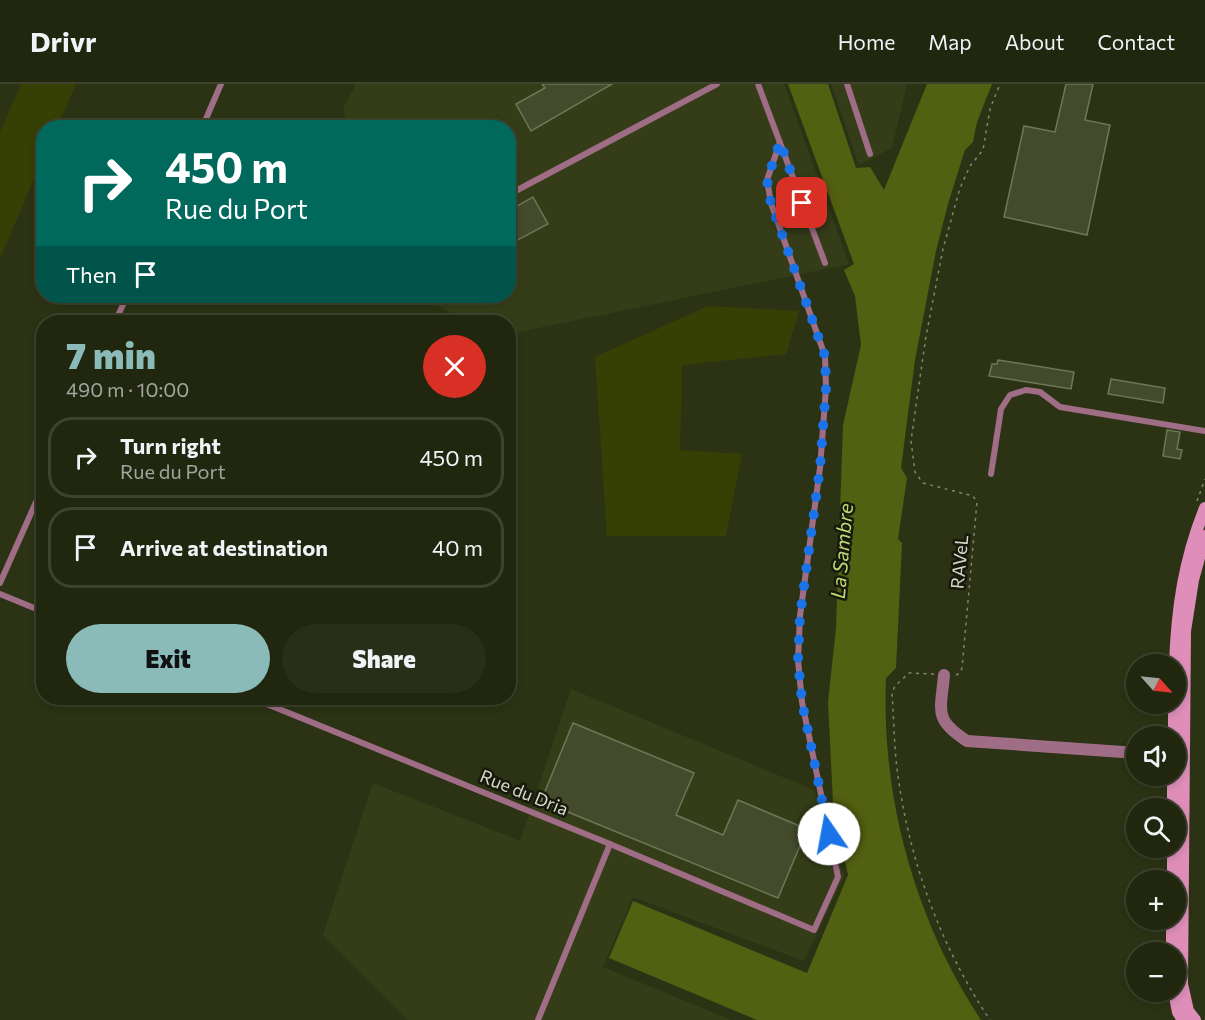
<!DOCTYPE html>
<meta charset="utf-8">
<style>
:root{--surface:#21260f;--page:#292e18;--text:#f1f3f6;--muted:#a2a59e;--line:#3e432f;--accent:#8bbbb9}
body{margin:0;font-family:Commissioner,sans-serif;background:var(--page);color:var(--text);height:100vh;display:flex;flex-direction:column;font-size:22px;white-space:nowrap}
*{box-sizing:border-box;margin:0}
p{font-size:20px;color:var(--muted)}
.icon{flex:none;width:33px;height:33px;fill:none;stroke:currentColor;stroke-width:2;stroke-linecap:round;stroke-linejoin:round}
.map{position:relative;flex:1;overflow:hidden}
.drawer{position:absolute;left:36px;top:231px;width:480px;height:390px;display:flex;flex-direction:column;background:var(--surface);border-radius:24px;box-shadow:0 3px 9px #0003,0 0 0 2px var(--line)}
.drawer>*{flex:none}
.top-card{position:absolute;left:36px;top:36px;width:480px;height:183px;border-radius:24px;box-shadow:0 3px 9px #0003,0 0 0 2px var(--line);background:#00695c;color:#fff;overflow:hidden}
.needle{width:39px;rotate:117deg}
.controls{position:absolute;left:1126px;top:570px;display:grid;gap:12px}
.controls a{display:grid;place-items:center;width:60px;height:60px;border-radius:50%;background:var(--surface);box-shadow:0 3px 9px #0003,0 0 0 2px var(--line);font-size:30px}
.pin{position:absolute;display:grid;place-items:center;width:51px;height:51px;color:#fff;margin:-26px;border-radius:12px;box-shadow:0 3px 9px #0006}
.me{position:absolute;width:66px;margin:-33px;rotate:348deg;stroke-linejoin:round;filter:drop-shadow(0 0 4px #0008)}
.turn{display:flex;align-items:center;gap:21px;height:126px;padding:0 30px;font-size:27px}
.turn .icon{width:78px;height:78px;stroke-width:2.5}
.turn b{display:block;font-size:42px;line-height:51px}
.then{display:flex;align-items:center;height:57px;padding:0 30px;background:#0003;gap:12px;font-size:22px}
.round{display:grid;place-items:center;flex:none;width:63px;height:63px;border-radius:32px;background:var(--page)}
.overview{display:flex;align-items:center;justify-content:space-between;height:102px;padding:0 30px}
h1{font-size:36px;font-weight:800;line-height:45px;color:var(--accent)}
.cta{display:flex;gap:12px;margin-top:auto;padding:12px 30px}
.cta a{flex:1;height:69px;border-radius:36px;background:var(--accent);color:#111;font-size:24px;font-weight:800;line-height:69px;text-align:center}
.cta a+a{background:var(--page);color:var(--text)}
ul{padding:0;list-style:none}
li{display:flex;align-items:center;gap:18px;height:81px;margin:0 12px 9px;padding:0 18px;border:3px solid var(--line);border-radius:24px}
li div{flex:1}
li b{display:block;font-size:22px}
li em{font-style:normal}
header{display:flex;align-items:center;gap:36px;box-sizing:border-box;height:84px;padding:0 30px;background:var(--surface);border-bottom:2px solid var(--line)}
header strong{font-size:28px}
nav{display:flex;gap:33px;margin-inline-start:auto;font-size:21px}
.map>svg:first-child{display:block}
.built{fill:#353d18}
.green{fill:#364004}
.water{fill:#526011}
.building{fill:#444b2c;stroke:#6e7756;stroke-width:1.5}
.lines{fill:none;stroke-linecap:round;stroke-linejoin:round}
.path{stroke:#80866d;stroke-width:1.5;stroke-dasharray:3 4.5;stroke-linecap:butt}
.service{stroke:#9f6d86;stroke-width:6}
.minor{stroke:#9f6d86;stroke-width:12}
.secondary{stroke:#de8eb8;stroke-width:12}
.route{stroke:#1a73e8;stroke-width:10;stroke-dasharray:0 18}
.labels{text-anchor:middle;stroke-width:5;stroke-linejoin:round;paint-order:stroke}
.street-label{font-size:18px;fill:#d4d9c7;stroke:#16190c}
.water-label{font-size:20px;font-style:italic;fill:#c3d973;stroke:#16190c}
</style>
<header>
<strong>Drivr</strong>
<nav><a>Home</a><a>Map</a><a>About</a><a>Contact</a></nav>
</header>
<div class="map">
<svg width="1205" height="936" viewBox="0 0 1205 936">
<rect width="100%" height="100%" fill="#2c3314"/>
<g class="built">
<path d="M356 0H784L849 180 509 250 508 238H468L420 212H508V44L348 43 343 25Z"/>
<path d="M831 0H907L892 64 859 81Z"/>
<path d="M571 605 814 706 844 792 804 877 633 813 603 883 731 936H408L323 851 373 699 520 757Z"/>
</g>
<g class="green">
<path d="M21 0H76L57 43 44 44 43 74 0 174V48Z"/>
<path d="M708 222 799 227 786 270 682 281 680 366 742 370 726 452H607L595 273Z"/>
</g>
<path class="water" d="M788 0H828L856 84 870 83 884 106 927 0H992L977 38 973 58 965 66 963 72 948 120 936 167 915 276 901 384 907 394 898 455 902 459 896 584 886 594C881 714 915 836 981 936H757L609 874 633 817 807 889 848 791 833 718 828 618 836 544 843 341 861 261 855 212 844 186 854 180Z"/>
<g class="building">
<path d="M542 0H612L531 47 516 20 545 4Z"/>
<path d="M1066 0H1093L1085 36 1110 41 1087 151 1004 133 1024 42 1055 48Z"/>
<path d="M533 113 548 140 508 161V127Z"/>
<path d="M998 276 1074 288 1071 305 989 292 992 280H997Z"/>
<path d="M1111 295 1165 304 1163 319 1108 310Z"/>
<path d="M1167 346 1180 348 1177 365 1182 366 1180 375 1163 372Z"/>
<path d="M573 639 694 689 676 731 723 751 738 716 807 745 778 814 541 717Z"/>
</g>
<g class="lines">
<g class="path">
<path d="M1197 417 1205 395"/>
<path d="M934 590 909 589 895 602 892 609C894 637 894 665 898 692 910 779 941 863 990 936"/>
<path d="M956 591 960 589 962 584 977 418 973 412 923 399 915 388 911 357 926 252 943 165 960 104 970 82 983 66 990 25 1000 0"/>
</g>
<g class="service">
<path d="M758 0 825 179"/>
<path d="M847 0 870 70"/>
<path d="M202 44 221 0"/>
<path d="M508 111 717 0"/>
<path d="M115 238 127 212"/>
<path d="M991 390 1001 325 1010 311 1026 306 1040 308 1060 323 1205 347"/>
<path d="M0 499 44 400"/>
<path d="M0 510 44 528"/>
<path d="M252 614 610 760 538 936"/>
<path d="M610 760 814 846 838 793 802 618 798 576 800 532 820 384 826 304 825 272 771 119 767 96 780 58"/>
</g>
<path class="minor" d="M944 591C941 627 933 635 967 657L1137 669"/>
<g class="secondary">
<path d="M1175 580C1177 525 1184 476 1205 424"/>
<path d="M1174 652V620"/>
<path d="M1173 724V692"/>
<path d="M1173 796V764"/>
<path d="M1172 868V836"/>
<path d="M1174 908 1178 928 1183 936"/>
<path d="M1195 936 1188 927 1182 900 1185 547 1193 496 1205 452"/>
</g>
</g>
<g class="lines">
<path class="route" d="M802 119 780 58 767 96 771 119 825 272 826 304 820 384 800 532 798 576 802 618 829 750"/>
</g>
<g class="labels">
<g class="street-label">
<text transform="translate(960 478) rotate(-85)" y="6">RAVeL</text>
<text transform="translate(524 709) rotate(22)" y="6">Rue du Dria</text>
</g>
<g class="water-label">
<text transform="translate(842 467) rotate(-85)" y="7">La Sambre</text>
</g>
</g>
</svg>
<div class="controls">
<a><svg class="needle" viewBox="-14 -14 28 28"><path d="M0-13l5 13h-10z" fill="#e53935"/><path d="M0 13l5-13h-10z" fill="#a2a59e"/></svg></a>
<a><svg class="icon" aria-label="sound" viewBox="0 0 24 24"><path d="M4 9h4l5-4v14l-5-4H4zM17 9q2 3 0 6"/></svg></a>
<a><svg class="icon" aria-label="search" viewBox="0 0 24 24"><circle cx="10" cy="10" r="6"/><path d="M15 15l6 6"/></svg></a>
<a>+</a>
<a>−</a>
</div>
<div class="pin" style="left:802px;top:119px;background:#d93025"><svg class="icon" aria-label="arrive" viewBox="0 0 24 24"><path d="M6 21V4h12l-3 4 3 4H6"/></svg></div>
<svg class="me" style="left:829px;top:750px" viewBox="-20 -20 40 40"><circle r="19" fill="#fff"/><path d="M0-13L10 11 0 6-10 11z" fill="#1a73e8"/></svg>
<div class="top-card">
<div class="turn"><svg class="icon" aria-label="right" viewBox="0 0 24 24"><path d="M7 20v-9h11M14 6l5 5-5 5"/></svg><div><b>450 m</b>Rue du Port</div></div>
<div class="then">Then<svg class="icon" aria-label="arrive" viewBox="0 0 24 24"><path d="M6 21V4h12l-3 4 3 4H6"/></svg></div>
</div>
<section class="drawer">
<div class="overview"><div><h1>7 min</h1><p>490 m · 10:00</p></div><a class="round" style="background:#d93025;color:#fff"><svg class="icon" aria-label="close" viewBox="0 0 24 24"><path d="M6 6l12 12M18 6L6 18"/></svg></a></div>
<ul>
<li><svg class="icon" aria-label="right" viewBox="0 0 24 24"><path d="M7 20v-9h11M14 6l5 5-5 5"/></svg><div><b>Turn right</b><p>Rue du Port</p></div><em>450 m</em></li>
<li><svg class="icon" aria-label="arrive" viewBox="0 0 24 24"><path d="M6 21V4h12l-3 4 3 4H6"/></svg><div><b>Arrive at destination</b></div><em>40 m</em></li>
</ul>
<div class="cta"><a>Exit</a><a>Share</a></div>
</section>
</div>
